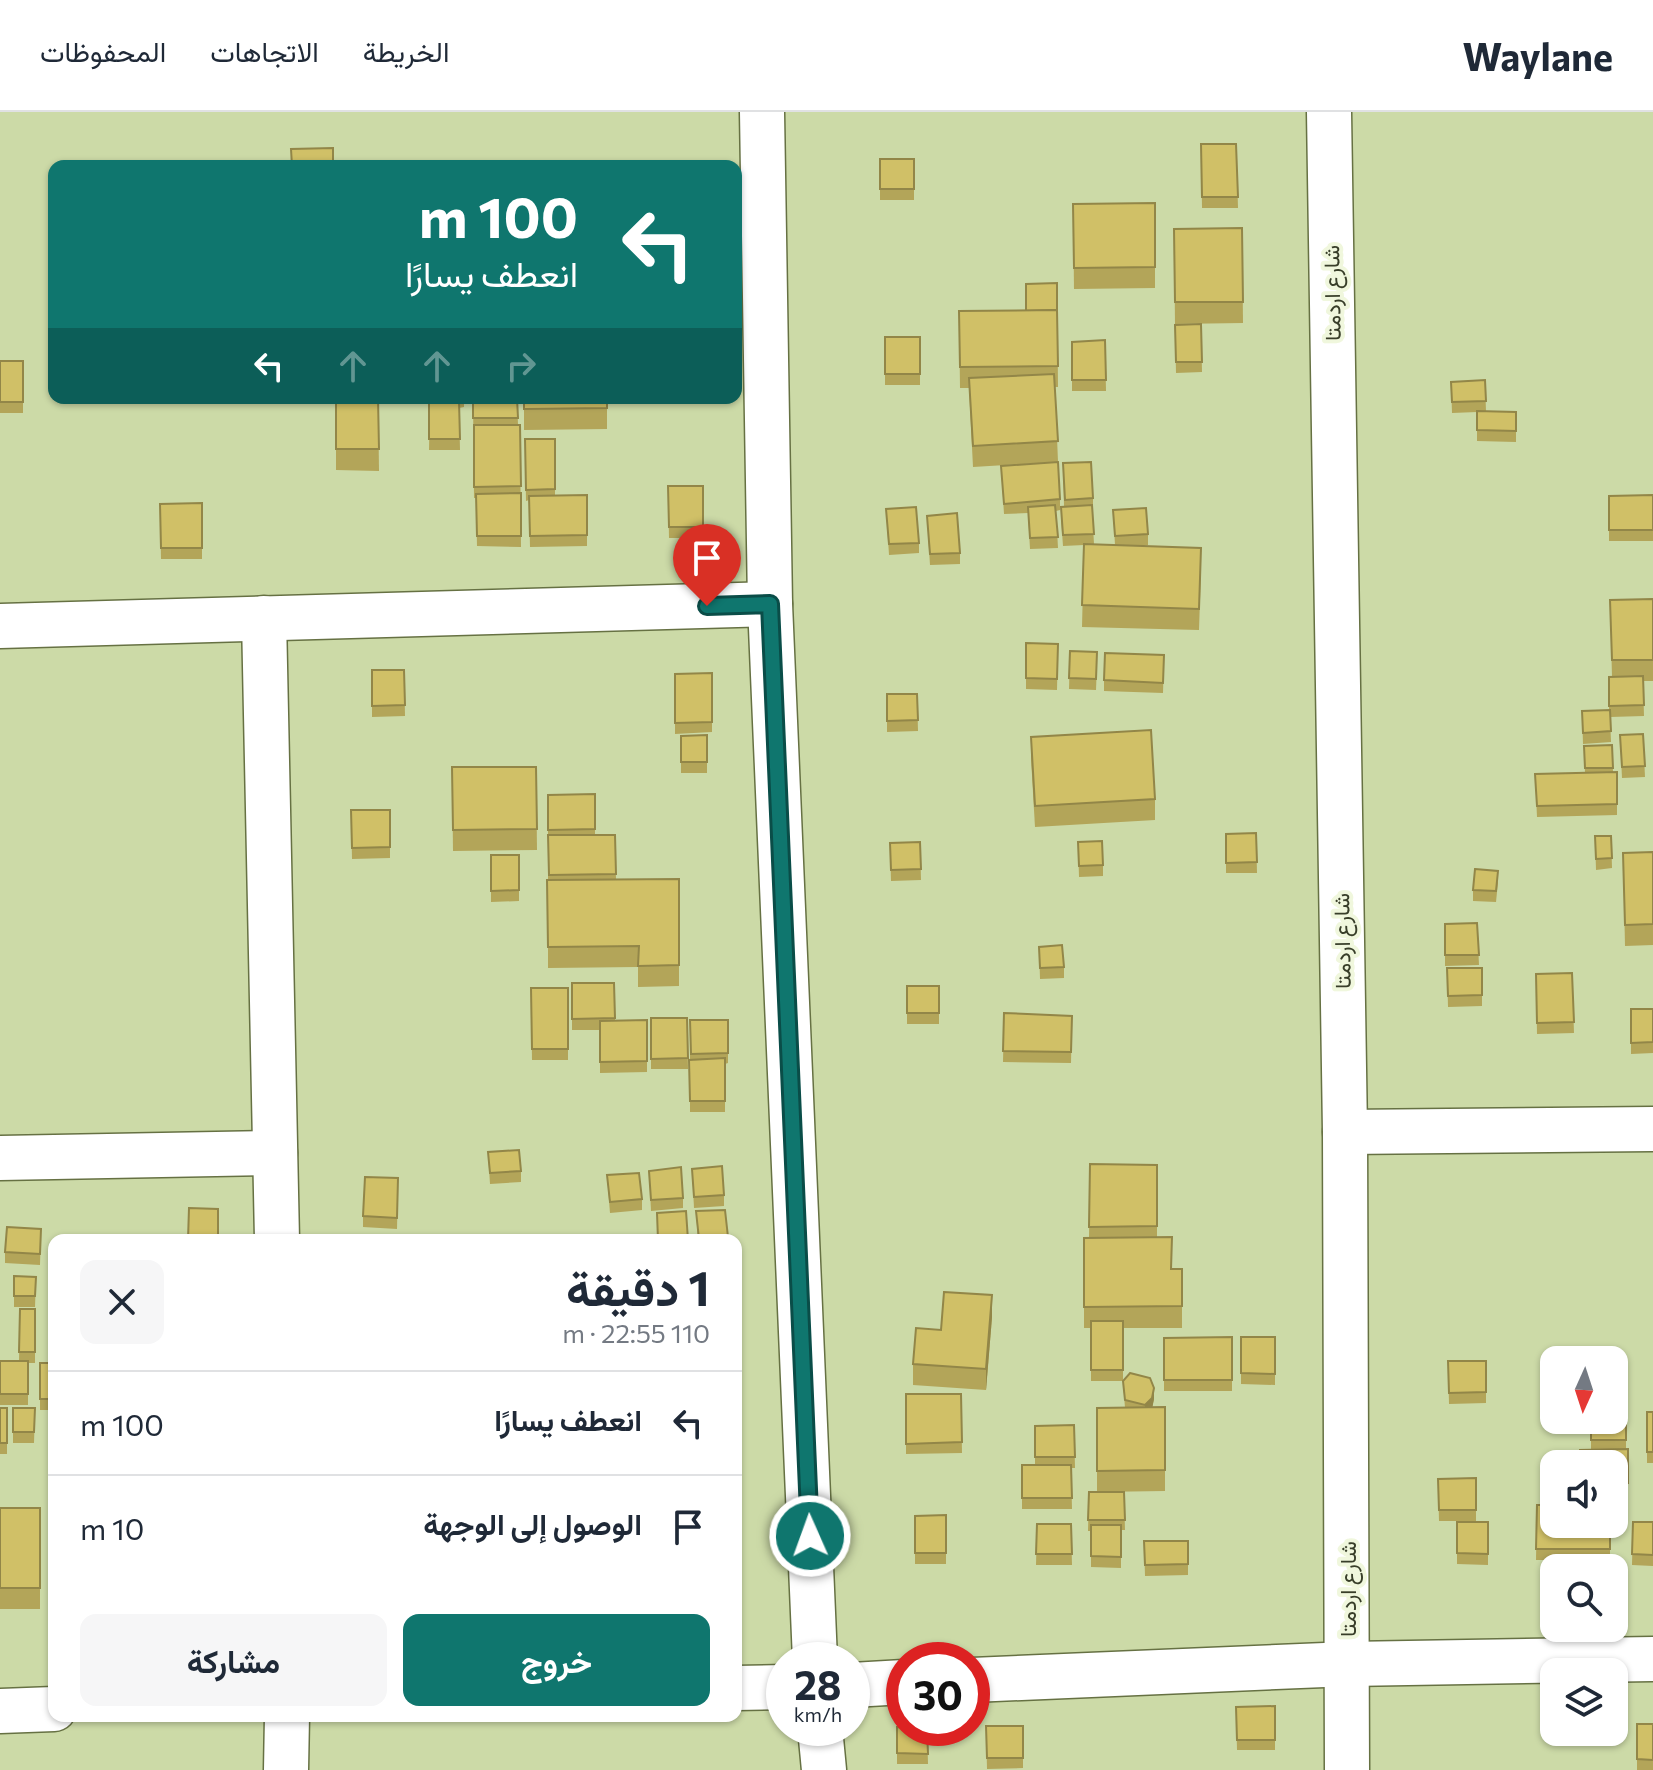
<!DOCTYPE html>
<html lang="ar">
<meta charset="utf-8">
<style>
:root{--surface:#fff;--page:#f6f6f7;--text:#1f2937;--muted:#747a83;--line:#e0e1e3;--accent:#0f766e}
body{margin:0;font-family:Commissioner,Vazirmatn,sans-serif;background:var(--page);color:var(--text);direction:rtl;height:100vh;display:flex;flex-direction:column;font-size:30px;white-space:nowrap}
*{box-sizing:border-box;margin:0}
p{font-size:26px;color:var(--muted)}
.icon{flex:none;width:44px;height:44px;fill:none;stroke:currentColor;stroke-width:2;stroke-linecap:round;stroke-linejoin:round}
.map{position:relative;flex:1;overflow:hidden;direction:ltr}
.details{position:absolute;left:48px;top:1122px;width:694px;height:488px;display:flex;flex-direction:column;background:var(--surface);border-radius:16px;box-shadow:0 2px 6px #0004;direction:rtl}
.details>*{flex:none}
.top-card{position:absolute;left:48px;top:48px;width:694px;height:244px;border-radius:16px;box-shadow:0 2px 6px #0004;direction:rtl;background:#0f766e;color:#fff;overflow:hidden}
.needle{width:52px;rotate:183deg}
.controls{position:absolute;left:1540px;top:1234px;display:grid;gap:16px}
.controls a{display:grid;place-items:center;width:88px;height:88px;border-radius:16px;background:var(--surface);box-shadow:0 2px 6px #0004;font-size:40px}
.speed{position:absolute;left:766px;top:1530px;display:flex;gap:16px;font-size:40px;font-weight:700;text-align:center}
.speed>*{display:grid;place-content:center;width:104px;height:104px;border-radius:50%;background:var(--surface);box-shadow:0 2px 6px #0004;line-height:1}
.speed small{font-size:20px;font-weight:400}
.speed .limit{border:12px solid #d22;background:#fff;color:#111}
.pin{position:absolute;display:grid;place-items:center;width:68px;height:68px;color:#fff;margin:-82px -34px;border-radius:50% 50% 50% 0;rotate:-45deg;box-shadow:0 0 8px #0007}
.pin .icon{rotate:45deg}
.me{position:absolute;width:88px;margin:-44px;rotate:358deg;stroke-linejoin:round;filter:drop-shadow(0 0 6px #0008)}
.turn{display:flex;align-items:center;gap:28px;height:168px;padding:0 32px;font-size:36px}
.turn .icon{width:104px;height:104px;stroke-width:2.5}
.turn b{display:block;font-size:56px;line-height:68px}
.lanes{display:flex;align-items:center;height:76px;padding:0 32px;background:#0003;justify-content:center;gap:40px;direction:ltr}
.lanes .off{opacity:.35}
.round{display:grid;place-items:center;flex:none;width:84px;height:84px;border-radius:16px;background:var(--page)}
.summary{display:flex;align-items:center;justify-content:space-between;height:136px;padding:0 32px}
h1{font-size:48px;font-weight:700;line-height:60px}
.action{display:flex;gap:16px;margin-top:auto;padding:16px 32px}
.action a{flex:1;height:92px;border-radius:16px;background:var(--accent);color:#fff;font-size:32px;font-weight:700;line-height:92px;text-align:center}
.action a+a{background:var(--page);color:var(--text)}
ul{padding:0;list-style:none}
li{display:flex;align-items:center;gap:24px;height:104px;padding:0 32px;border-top:2px solid var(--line)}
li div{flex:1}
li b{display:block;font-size:30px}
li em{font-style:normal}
header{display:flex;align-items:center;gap:48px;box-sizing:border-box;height:112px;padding:0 40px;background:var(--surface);border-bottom:2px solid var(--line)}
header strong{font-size:38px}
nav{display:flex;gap:44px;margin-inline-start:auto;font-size:28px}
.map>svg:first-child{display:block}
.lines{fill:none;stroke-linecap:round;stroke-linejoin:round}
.minor-casing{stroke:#667143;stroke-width:47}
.secondary-casing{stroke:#667143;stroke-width:47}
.minor{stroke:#fff;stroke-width:44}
.secondary{stroke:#fff;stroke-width:44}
.wall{fill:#b3a559}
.shaded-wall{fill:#928648}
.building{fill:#d0c067;stroke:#928648;stroke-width:2}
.route-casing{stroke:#0a4d48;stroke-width:20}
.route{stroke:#0f766e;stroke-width:14}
.labels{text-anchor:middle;stroke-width:8;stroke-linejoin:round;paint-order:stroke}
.street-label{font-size:22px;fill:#383e29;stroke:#f0f7dd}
</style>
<header>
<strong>Waylane</strong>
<nav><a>الخريطة</a><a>الاتجاهات</a><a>المحفوظات</a></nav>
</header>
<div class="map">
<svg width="1653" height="1658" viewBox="0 0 1653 1658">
<rect width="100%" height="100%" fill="#ccdaa7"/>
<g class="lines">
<defs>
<g id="minor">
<path d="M762 0 770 492 815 1548"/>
<path d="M264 506 277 1128"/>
<path d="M0 514 770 492"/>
<path d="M1345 1020 1653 1017"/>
<path d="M0 1046 275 1041"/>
<path d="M972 1568 1349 1552 1653 1547"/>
<path d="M852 1573 904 1570"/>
<path d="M736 1576 784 1575"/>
<path d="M0 1599 54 1597"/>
<path d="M820 1616 824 1658"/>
<path d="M286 1658 287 1604"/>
</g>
<path id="secondary" d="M1329 0 1345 1020 1347 1658"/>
</defs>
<use href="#minor" class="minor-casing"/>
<use href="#secondary" class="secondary-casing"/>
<use href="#minor" class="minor"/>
<use href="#secondary" class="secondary"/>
</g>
<g class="wall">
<path d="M1201 32H1236L1238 96H1202Z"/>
<rect x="880" y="47" width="34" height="41"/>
<path d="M1155 91V176L1074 177 1073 92Z"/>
<path d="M1242 116 1243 211 1175 212 1174 117Z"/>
<path d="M1057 171 1058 275H1055L1058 350 973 355 969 276H960L959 199H1026Z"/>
<path d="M1201 212 1202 260 1176 261 1175 213Z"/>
<rect x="885" y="225" width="35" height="48"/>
<path d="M1105 228 1106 279H1072V230Z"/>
<rect x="0" y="249" width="23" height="52"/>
<path d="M1485 268 1486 300H1516V330L1477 329V300L1452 301 1451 270Z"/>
<path d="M336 286H378L379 359 336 358Z"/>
<path d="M430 286H464V295L459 296 460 338H429Z"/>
<path d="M473 286H517L518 313H520L521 435 477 434 476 386H474Z"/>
<path d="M524 286H607V317L524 318Z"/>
<path d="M525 327H555V383H587V434L530 435 529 388 526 389Z"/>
<path d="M1063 351 1093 386V397H1092L1094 432 1115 433 1113 398 1148 422V433L1135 434 1201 457 1199 518 1082 515 1084 433 1063 434 1061 406 1064 394Z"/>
<path d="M1001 354 1060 387V398L1056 399 1058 436 1030 437 1028 401 1004 402Z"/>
<path d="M668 374H703V426H669Z"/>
<path d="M1653 383V429H1609V384Z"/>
<path d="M202 391V447H161L160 392Z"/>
<path d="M886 397 919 431V441L889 443Z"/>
<path d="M927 404 960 441V452L930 453Z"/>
<path d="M1653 487V569H1643L1644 604 1610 605 1611 630 1583 632 1582 599 1609 598V565H1612L1610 488Z"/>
<path d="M1026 531 1058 532 1057 578 1026 577Z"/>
<path d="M1070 539 1097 551 1096 578 1069 577Z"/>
<path d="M1164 543 1163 581 1104 579V568Z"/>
<path d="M372 558H404L405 604 372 605Z"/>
<path d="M712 561V620L675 622V562Z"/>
<path d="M887 582H917L918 619 887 620Z"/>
<path d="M1643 622 1645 665 1622 666 1620 623Z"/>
<path d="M707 623V661H681V624Z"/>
<path d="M1031 625 1155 687V708L1035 715 1031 646Z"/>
<path d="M1612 633 1613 660H1617V703L1537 705 1535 662 1585 661 1584 634Z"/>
<path d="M452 655H536L537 738 453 739Z"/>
<path d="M595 682V723H615L616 768 679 767V874L638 875V855L548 856V683Z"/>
<path d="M351 698H390V746L352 747Z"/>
<path d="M1256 721 1257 761H1226V722Z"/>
<path d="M1595 724H1611L1612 756 1596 758Z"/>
<path d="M920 730 921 768 891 769 890 731Z"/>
<path d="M1078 730 1103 753V764L1079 765Z"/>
<path d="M1653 740V833L1625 834 1623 741Z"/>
<path d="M491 743H519V789L491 790Z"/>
<path d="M1498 770 1496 790 1473 789V778Z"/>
<path d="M1477 811 1479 853 1445 854V812Z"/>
<path d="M1039 835 1064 855V866L1040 867Z"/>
<path d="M1447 856H1482V894L1448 895Z"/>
<path d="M1572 861 1574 921 1537 922 1536 862Z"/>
<path d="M572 871H614L615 908H647V960L600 961V918H572Z"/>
<rect x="907" y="874" width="32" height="38"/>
<path d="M531 876H568V948H532Z"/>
<path d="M1631 897H1653V941L1631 942Z"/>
<path d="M1004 901 1072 904 1071 951 1003 950Z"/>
<path d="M651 906H687L688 957H651Z"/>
<path d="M690 908H728V951L725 952V1000H690Z"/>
<path d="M488 1040 521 1059V1070L490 1072Z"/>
<path d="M1090 1052 1157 1053V1125L1171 1157H1182V1216H1123V1269H1091V1216H1084V1126H1089Z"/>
<path d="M692 1057 724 1083V1094L694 1096Z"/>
<path d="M649 1059 683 1086V1096L651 1099Z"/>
<path d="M607 1063 642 1087V1098L610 1101Z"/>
<path d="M398 1066 397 1117 363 1115V1104Z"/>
<path d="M725 1098 728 1128H698L696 1099Z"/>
<path d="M41 1117 40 1153 5 1151V1140Z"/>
<path d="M14 1164 36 1165 35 1195H14Z"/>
<path d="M20 1197H35V1251H28V1293H0V1249H19Z"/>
<path d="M992 1205 986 1278 913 1273V1252L941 1218Z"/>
<path d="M1232 1225V1279H1164V1226Z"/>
<path d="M1241 1225H1275V1273L1241 1272Z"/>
<path d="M1448 1249H1486V1291L1449 1292Z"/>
<rect x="40" y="1251" width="14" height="47"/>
<path d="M1123 1269 1154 1287 1152 1296 1165 1295V1379L1097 1380V1296H1125Z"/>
<path d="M906 1282H961L962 1341 906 1342Z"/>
<rect x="0" y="1296" width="7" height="46"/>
<path d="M13 1296H35L34 1331H13Z"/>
<rect x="1647" y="1300" width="6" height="51"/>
<path d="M1626 1301V1337H1628V1382H1614V1352L1591 1337V1308Z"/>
<path d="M1074 1313 1075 1356H1071L1072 1397H1022V1353H1035V1314Z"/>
<path d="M1476 1366V1409H1439L1438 1367Z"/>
<path d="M1089 1380H1124L1125 1418H1121V1456L1091 1455V1419H1088Z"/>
<path d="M1537 1393 1610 1412V1448H1536Z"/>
<rect x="0" y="1396" width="40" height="101"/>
<path d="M946 1403V1452H915V1404Z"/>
<path d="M1457 1410H1488V1453L1457 1452Z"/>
<path d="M1633 1410H1653V1454L1632 1453Z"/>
<path d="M1037 1412H1071L1072 1453H1036Z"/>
<path d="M1144 1429H1188V1463L1145 1464Z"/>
<path d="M1275 1594V1638H1237L1236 1595Z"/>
<rect x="1637" y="1612" width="16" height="46"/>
<path d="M986 1614H1023V1656L987 1657Z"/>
<path d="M897 1615 927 1616 928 1652H897Z"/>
</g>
<g class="shaded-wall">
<path d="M992 1183V1205L986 1278V1257Z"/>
<path d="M1154 1276V1287L1152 1297 1145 1303V1293Z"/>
</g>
<g class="building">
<path d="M1201 32H1236L1238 85H1202Z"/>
<path d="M333 36V54H292L291 37Z"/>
<rect x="880" y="47" width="34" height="30"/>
<path d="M1155 91V155L1074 156 1073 92Z"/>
<path d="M1242 116 1243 190H1175L1174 117Z"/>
<path d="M53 122H54V179Z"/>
<path d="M1057 171V205V198L1026 199V172Z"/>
<path d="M1057 198 1058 254 960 255 959 199Z"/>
<path d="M1201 212 1202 250H1176L1175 213Z"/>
<rect x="885" y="225" width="35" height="37"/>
<path d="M1105 228 1106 268H1072V230Z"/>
<rect x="0" y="249" width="23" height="41"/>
<path d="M1054 262 1058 329 973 334 969 266Z"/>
<path d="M1485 268 1486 289 1452 290 1451 270Z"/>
<path d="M336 286H378L379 337H336Z"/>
<path d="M473 286H517L518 306H473Z"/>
<path d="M524 286H607V296L524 297Z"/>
<path d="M459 289 460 327H429V290Z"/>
<path d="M1477 299 1516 300V319L1477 318Z"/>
<path d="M474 313H520L521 374 474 375Z"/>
<path d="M525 327H555V377L526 378Z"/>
<path d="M1058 350 1060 387 1004 392 1001 354Z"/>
<path d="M1091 350 1093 386 1065 388 1063 351Z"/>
<path d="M668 374H703V415H669Z"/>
<path d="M521 381V424H477L476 382Z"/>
<path d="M587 383V423L530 424 529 384Z"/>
<path d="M1653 383V418H1609V384Z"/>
<path d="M202 391V436H161L160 392Z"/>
<path d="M1055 393 1058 425 1030 426 1028 395Z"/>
<path d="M1092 393 1094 422 1063 423 1061 395Z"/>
<path d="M916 395 919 431 889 432 886 397Z"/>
<path d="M1146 396 1148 422 1115 424 1113 398Z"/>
<path d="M957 401 960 441 930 442 927 404Z"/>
<path d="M1084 432 1201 436 1199 497 1082 493Z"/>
<path d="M1653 487V548H1612L1610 488Z"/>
<path d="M1026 531 1058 532 1057 567 1026 566Z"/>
<path d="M1070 539 1097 540 1096 567 1069 566Z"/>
<path d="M1105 541 1164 543 1163 571 1104 568Z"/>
<path d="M372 558H404L405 593 372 594Z"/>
<path d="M712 561V610L675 611V562Z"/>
<path d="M1643 564 1644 593 1609 594V565Z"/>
<path d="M887 582H917L918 608 887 609Z"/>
<path d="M1610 598 1611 619 1583 621 1582 599Z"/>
<path d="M1151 618 1155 687 1035 694 1031 625Z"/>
<path d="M1643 622 1645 654 1622 655 1620 623Z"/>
<path d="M707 623V650H681V624Z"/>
<path d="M1612 633 1613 656H1585L1584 634Z"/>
<path d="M452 655H536L537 717 453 718Z"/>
<path d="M1617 660V692L1537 694 1535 662Z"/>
<path d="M595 682V717L548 718V683Z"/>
<path d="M351 698H390V735L352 736Z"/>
<path d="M1256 721 1257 750 1226 751V722Z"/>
<path d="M548 723H615L616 762 549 763Z"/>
<path d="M1595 724H1611L1612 746 1596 747Z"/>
<path d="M1102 729 1103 753 1079 754 1078 730Z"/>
<path d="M920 730 921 757 891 758 890 731Z"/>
<path d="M1653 740V812L1625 813 1623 741Z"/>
<path d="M491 743H519V778L491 779Z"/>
<path d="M1475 757 1498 759 1496 779 1473 778Z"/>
<path d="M679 767V853L638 854 639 834 548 835 547 768Z"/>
<path d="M1477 811 1479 843H1445V812Z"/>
<path d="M1062 833 1064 855 1040 856 1039 835Z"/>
<path d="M1447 856H1482V883L1448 884Z"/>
<path d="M1572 861 1574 910 1537 911 1536 862Z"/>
<path d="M572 871H614L615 906 572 907Z"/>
<rect x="907" y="874" width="32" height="27"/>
<path d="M531 876H568V937H532Z"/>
<path d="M1631 897H1653V930L1631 931Z"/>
<path d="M1004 901 1072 904 1071 940 1003 939Z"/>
<path d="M651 906H687L688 946 651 947Z"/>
<path d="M647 908V949L600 950V909Z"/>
<path d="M690 908H728V941L691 942Z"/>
<path d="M725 946V989H690L689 948Z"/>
<path d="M519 1038 521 1059 490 1061 488 1040Z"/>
<path d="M1090 1052 1157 1053V1114L1089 1115Z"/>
<path d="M722 1054 724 1083 694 1085 692 1057Z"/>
<path d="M681 1055 683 1086 651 1088 649 1059Z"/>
<path d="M639 1061 642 1087 610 1090 607 1063Z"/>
<path d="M365 1065 398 1066 397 1106 363 1104Z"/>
<path d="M189 1096 218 1097V1128H188Z"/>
<path d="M725 1098 728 1125 699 1127 696 1099Z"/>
<path d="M686 1099 688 1128H658L657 1101Z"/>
<path d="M7 1115 41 1117 40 1142 5 1140Z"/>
<path d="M1172 1125 1171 1157H1182V1194L1084 1195V1126Z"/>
<path d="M14 1164 36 1165 35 1184H14Z"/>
<path d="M944 1180 992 1183 986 1257 913 1252 916 1216 941 1218Z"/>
<path d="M20 1197H35V1240H19Z"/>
<rect x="1091" y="1209" width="32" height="49"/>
<path d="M1232 1225V1268H1164V1226Z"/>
<path d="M1241 1225H1275V1262L1241 1261Z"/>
<rect x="0" y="1249" width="28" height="33"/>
<path d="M1448 1249H1486V1280L1449 1281Z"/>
<rect x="40" y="1251" width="14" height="36"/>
<path d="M1130 1261 1150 1266 1154 1276 1152 1286 1145 1293 1125 1288 1123 1269Z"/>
<path d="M906 1282H961L962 1330 906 1332Z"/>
<path d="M1165 1295V1358L1097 1359V1296Z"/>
<rect x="0" y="1296" width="7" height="35"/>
<path d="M13 1296H35L34 1320H13Z"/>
<rect x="1647" y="1300" width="6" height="40"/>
<path d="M1614 1301H1626V1328H1591V1308H1614Z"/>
<path d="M1074 1313 1075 1345H1035V1314Z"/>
<path d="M1628 1337V1371L1614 1372V1352H1580V1338Z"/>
<path d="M1022 1353H1071L1072 1386H1022Z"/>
<path d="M1476 1366V1398H1439L1438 1367Z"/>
<path d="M1089 1380H1124L1125 1408H1088Z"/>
<path d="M1537 1393H1554V1412H1610V1437H1536Z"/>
<rect x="0" y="1396" width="40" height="80"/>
<path d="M946 1403V1441H915V1404Z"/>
<path d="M1457 1410H1488V1442L1457 1441Z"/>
<path d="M1633 1410H1653V1443L1632 1442Z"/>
<path d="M1037 1412H1071L1072 1442H1036Z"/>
<path d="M1091 1413H1121V1445L1091 1444Z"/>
<path d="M1144 1429H1188V1452L1145 1453Z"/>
<path d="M1275 1594V1628H1237L1236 1595Z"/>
<path d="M1637 1612H1653V1648L1637 1647Z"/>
<path d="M986 1614H1023V1646H987Z"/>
<path d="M897 1615 927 1616 928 1642 897 1641Z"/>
</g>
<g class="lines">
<defs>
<path id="route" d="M707 494 770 492 810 1424"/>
</defs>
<use href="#route" class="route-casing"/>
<use href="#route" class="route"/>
</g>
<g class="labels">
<g class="street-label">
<text transform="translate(1332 181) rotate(-91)" y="8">شارع اردمتا</text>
<text transform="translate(1342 829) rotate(-91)" y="8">شارع اردمتا</text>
<text transform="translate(1348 1477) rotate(-90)" y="8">شارع اردمتا</text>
</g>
</g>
</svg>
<div class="controls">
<a><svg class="needle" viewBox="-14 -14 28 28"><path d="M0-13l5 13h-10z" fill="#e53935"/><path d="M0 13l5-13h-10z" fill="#747a83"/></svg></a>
<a><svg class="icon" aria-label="sound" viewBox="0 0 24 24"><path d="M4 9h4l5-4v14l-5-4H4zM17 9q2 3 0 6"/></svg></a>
<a><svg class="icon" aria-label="search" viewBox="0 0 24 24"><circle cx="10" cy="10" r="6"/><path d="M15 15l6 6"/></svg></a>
<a><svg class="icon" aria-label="layers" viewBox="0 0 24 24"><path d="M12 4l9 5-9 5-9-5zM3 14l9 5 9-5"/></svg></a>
</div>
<div class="speed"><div>28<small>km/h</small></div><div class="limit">30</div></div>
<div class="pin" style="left:707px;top:494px;background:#d93025"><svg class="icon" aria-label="arrive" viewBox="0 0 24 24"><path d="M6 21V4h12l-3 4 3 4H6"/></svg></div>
<svg class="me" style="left:810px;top:1424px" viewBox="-20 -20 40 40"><circle r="17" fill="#0f766e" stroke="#fff" stroke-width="3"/><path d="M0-11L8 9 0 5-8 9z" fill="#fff"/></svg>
<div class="top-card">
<div class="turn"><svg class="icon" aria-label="left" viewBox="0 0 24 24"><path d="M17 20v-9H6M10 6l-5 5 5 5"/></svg><div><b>100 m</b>انعطف يسارًا</div></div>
<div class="lanes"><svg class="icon" aria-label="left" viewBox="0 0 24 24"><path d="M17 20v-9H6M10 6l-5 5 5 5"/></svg><svg class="icon off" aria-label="ahead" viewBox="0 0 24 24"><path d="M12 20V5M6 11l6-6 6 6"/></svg><svg class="icon off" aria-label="ahead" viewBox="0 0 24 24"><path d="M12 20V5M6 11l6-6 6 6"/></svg><svg class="icon off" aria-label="right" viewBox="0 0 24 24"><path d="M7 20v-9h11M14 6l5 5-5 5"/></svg></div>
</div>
<section class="details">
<div class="summary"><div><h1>1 دقيقة</h1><p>110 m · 22:55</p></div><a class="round"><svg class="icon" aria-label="close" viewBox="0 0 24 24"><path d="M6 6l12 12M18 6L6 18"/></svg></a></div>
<ul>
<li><svg class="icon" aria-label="left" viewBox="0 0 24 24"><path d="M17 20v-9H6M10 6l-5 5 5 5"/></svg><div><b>انعطف يسارًا</b></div><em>100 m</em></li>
<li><svg class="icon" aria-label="arrive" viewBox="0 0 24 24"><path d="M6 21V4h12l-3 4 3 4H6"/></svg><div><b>الوصول إلى الوجهة</b></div><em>10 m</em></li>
</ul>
<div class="action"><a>خروج</a><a>مشاركة</a></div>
</section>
</div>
